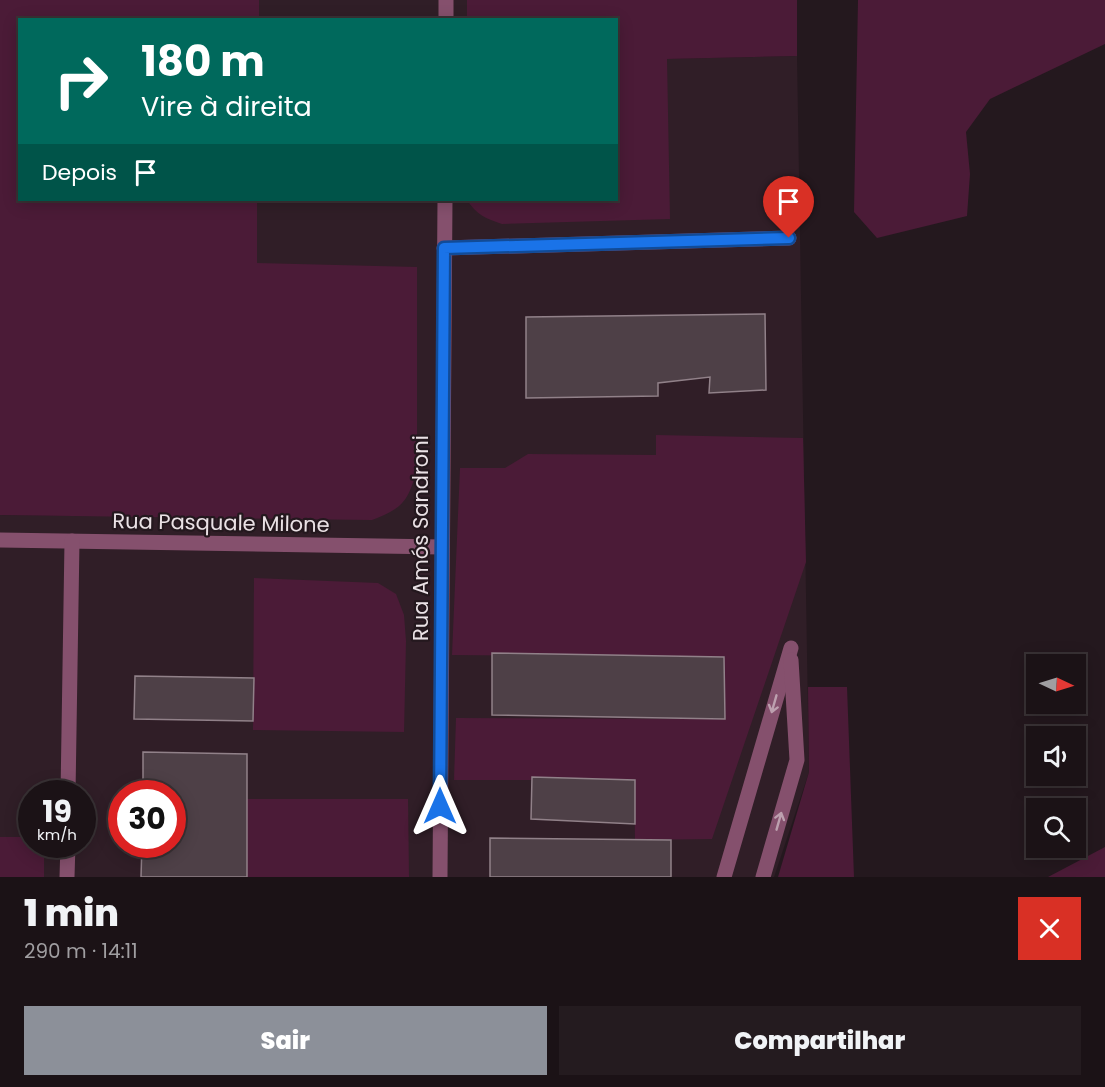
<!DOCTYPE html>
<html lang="pt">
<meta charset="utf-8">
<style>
:root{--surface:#1b1216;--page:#241b1f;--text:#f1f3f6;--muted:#a09ea1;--line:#393235;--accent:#8c9099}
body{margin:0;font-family:Poppins,sans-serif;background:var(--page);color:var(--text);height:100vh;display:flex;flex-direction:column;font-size:22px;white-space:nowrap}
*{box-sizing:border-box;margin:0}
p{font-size:20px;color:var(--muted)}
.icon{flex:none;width:33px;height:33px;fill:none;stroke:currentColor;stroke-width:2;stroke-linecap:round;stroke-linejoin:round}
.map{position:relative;height:877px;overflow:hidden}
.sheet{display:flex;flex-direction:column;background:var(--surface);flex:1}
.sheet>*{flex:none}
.guide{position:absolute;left:18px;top:18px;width:600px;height:183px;border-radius:0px;box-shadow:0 3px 15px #0003,0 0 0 2px var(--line);background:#00695c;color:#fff;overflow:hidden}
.needle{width:39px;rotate:94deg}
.controls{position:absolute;left:1026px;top:654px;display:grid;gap:12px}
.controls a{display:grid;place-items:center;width:60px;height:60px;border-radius:0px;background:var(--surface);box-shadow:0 3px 15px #0003,0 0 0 2px var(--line);font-size:30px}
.speed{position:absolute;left:18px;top:780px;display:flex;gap:12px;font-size:30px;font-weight:700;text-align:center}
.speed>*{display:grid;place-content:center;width:78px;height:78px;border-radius:50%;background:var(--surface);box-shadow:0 3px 15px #0003,0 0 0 2px var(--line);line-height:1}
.speed small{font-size:15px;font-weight:400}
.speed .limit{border:9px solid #d22;background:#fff;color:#111}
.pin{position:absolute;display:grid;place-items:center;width:51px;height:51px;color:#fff;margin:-62px -26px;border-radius:50% 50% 50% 0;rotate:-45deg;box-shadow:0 0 6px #0007}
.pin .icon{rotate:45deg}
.me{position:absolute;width:66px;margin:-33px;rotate:0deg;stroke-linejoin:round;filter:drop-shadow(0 0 4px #0008)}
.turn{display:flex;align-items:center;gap:21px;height:126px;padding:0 24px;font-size:27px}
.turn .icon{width:78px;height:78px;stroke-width:2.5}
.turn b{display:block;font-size:42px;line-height:51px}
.then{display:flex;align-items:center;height:57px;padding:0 24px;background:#0003;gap:12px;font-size:22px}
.round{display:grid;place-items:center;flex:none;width:63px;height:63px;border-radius:0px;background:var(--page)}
.headline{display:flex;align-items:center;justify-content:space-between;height:102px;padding:0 24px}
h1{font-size:36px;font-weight:800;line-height:45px}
.primary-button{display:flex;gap:12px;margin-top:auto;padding:12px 24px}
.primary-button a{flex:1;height:69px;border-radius:0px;background:var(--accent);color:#fff;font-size:24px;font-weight:800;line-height:69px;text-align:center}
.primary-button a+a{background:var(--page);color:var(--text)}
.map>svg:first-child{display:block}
.built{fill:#301e27;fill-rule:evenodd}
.green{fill:#4b1b37}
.building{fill:#4e4047;stroke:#918189;stroke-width:1.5}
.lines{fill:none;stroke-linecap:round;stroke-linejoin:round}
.street{stroke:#85506d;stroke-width:15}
.oneway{stroke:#bda0af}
.route-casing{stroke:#114b97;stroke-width:15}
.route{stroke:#1a73e8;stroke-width:10}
.labels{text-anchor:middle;stroke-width:4.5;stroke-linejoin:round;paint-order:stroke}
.street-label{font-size:21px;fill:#eae1e5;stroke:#24181e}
</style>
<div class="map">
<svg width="1105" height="877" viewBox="0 0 1105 877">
<rect width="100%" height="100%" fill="#24181e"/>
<g class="built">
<path d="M259 0H467V19L259 20Z"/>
<path d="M797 56 809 772 774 877H0V515L255 517 257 200H616L617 60ZM32 794H82V844H32ZM122 794H172V844H122Z"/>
</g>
<g class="green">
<path d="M0 0H259V19L20 20V200H257V263L417 267V469C408 502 403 508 372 520L0 515Z"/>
<path d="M467 0H797V56L667 59 670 219 502 224C486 219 476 214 467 200H616V20L467 19Z"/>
<path d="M858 0H1105V44L990 99 966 132 970 174 967 216 877 238 854 212Z"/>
<path d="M656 435 803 438 806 562 712 839 635 840 634 780H454L456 718 725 719 724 657 452 655 460 468H505L528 454 656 455Z"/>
<path d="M254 578 378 583 396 594 404 615 406 641 404 732 253 730Z"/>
<path d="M808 687H847L854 877H778L809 772Z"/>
<path d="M247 799H408L409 877H247Z"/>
<path d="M0 837H31L32 844 44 845V877H0Z"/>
<path d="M1105 847V877H1048Z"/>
</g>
<g class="building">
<path d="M765 314 766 390 709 393 710 377 658 383V396L526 398V317Z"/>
<path d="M492 653 724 657 725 719 492 715Z"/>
<path d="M135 676 254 678 253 721 134 719Z"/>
<path d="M143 752 247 754V877H141L142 844H172V794H143Z"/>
<path d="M532 777 635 780V824L531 819Z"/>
<path d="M490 838 671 840V877H490Z"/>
</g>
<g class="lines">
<g class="street">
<path d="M446 20V0"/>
<path d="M444 248 789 238"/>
<path d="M0 540 442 547"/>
<path d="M68 794 72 541"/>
<path d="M67 877 68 844"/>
<path d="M440 877 445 200"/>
<path d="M724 877 791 648"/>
<path d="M763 877 797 760 791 660"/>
</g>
</g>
<defs><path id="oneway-shaft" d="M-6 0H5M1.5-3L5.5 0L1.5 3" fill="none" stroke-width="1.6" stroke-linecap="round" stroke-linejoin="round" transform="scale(1.5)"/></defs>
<g class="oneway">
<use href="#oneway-shaft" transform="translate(774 704) rotate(106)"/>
<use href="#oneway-shaft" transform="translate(779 821) rotate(-74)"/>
</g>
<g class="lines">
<defs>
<path id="route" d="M440 806 444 248 789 238"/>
</defs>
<use href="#route" class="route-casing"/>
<use href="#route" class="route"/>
</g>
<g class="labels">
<g class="street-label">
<text transform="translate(221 523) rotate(1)" y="7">Rua Pasquale Milone</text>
<text transform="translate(421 538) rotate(-90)" y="7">Rua Amós Sandroni</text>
</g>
</g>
</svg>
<div class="controls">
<a><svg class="needle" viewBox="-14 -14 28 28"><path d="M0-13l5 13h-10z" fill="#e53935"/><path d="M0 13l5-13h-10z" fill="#a09ea1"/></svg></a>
<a><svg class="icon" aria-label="sound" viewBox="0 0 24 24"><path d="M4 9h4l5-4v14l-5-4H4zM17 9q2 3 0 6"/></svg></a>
<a><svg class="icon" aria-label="search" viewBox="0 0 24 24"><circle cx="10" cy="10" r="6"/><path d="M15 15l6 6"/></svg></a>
</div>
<div class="speed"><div>19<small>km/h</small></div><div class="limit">30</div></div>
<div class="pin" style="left:789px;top:238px;background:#d93025"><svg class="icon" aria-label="arrive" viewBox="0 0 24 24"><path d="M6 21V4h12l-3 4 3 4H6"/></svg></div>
<svg class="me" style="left:440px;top:806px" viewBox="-20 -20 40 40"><path d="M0-17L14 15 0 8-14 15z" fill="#1a73e8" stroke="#fff" stroke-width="4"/></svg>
<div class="guide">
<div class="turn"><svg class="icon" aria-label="right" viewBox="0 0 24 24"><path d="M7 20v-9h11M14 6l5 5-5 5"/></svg><div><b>180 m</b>Vire à direita</div></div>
<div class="then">Depois<svg class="icon" aria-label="arrive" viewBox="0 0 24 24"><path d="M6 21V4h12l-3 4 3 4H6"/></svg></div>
</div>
</div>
<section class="sheet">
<div class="headline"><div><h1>1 min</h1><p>290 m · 14:11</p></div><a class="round" style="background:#d93025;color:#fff"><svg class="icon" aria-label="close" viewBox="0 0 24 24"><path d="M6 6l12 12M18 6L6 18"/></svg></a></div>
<div class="primary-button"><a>Sair</a><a>Compartilhar</a></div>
</section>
